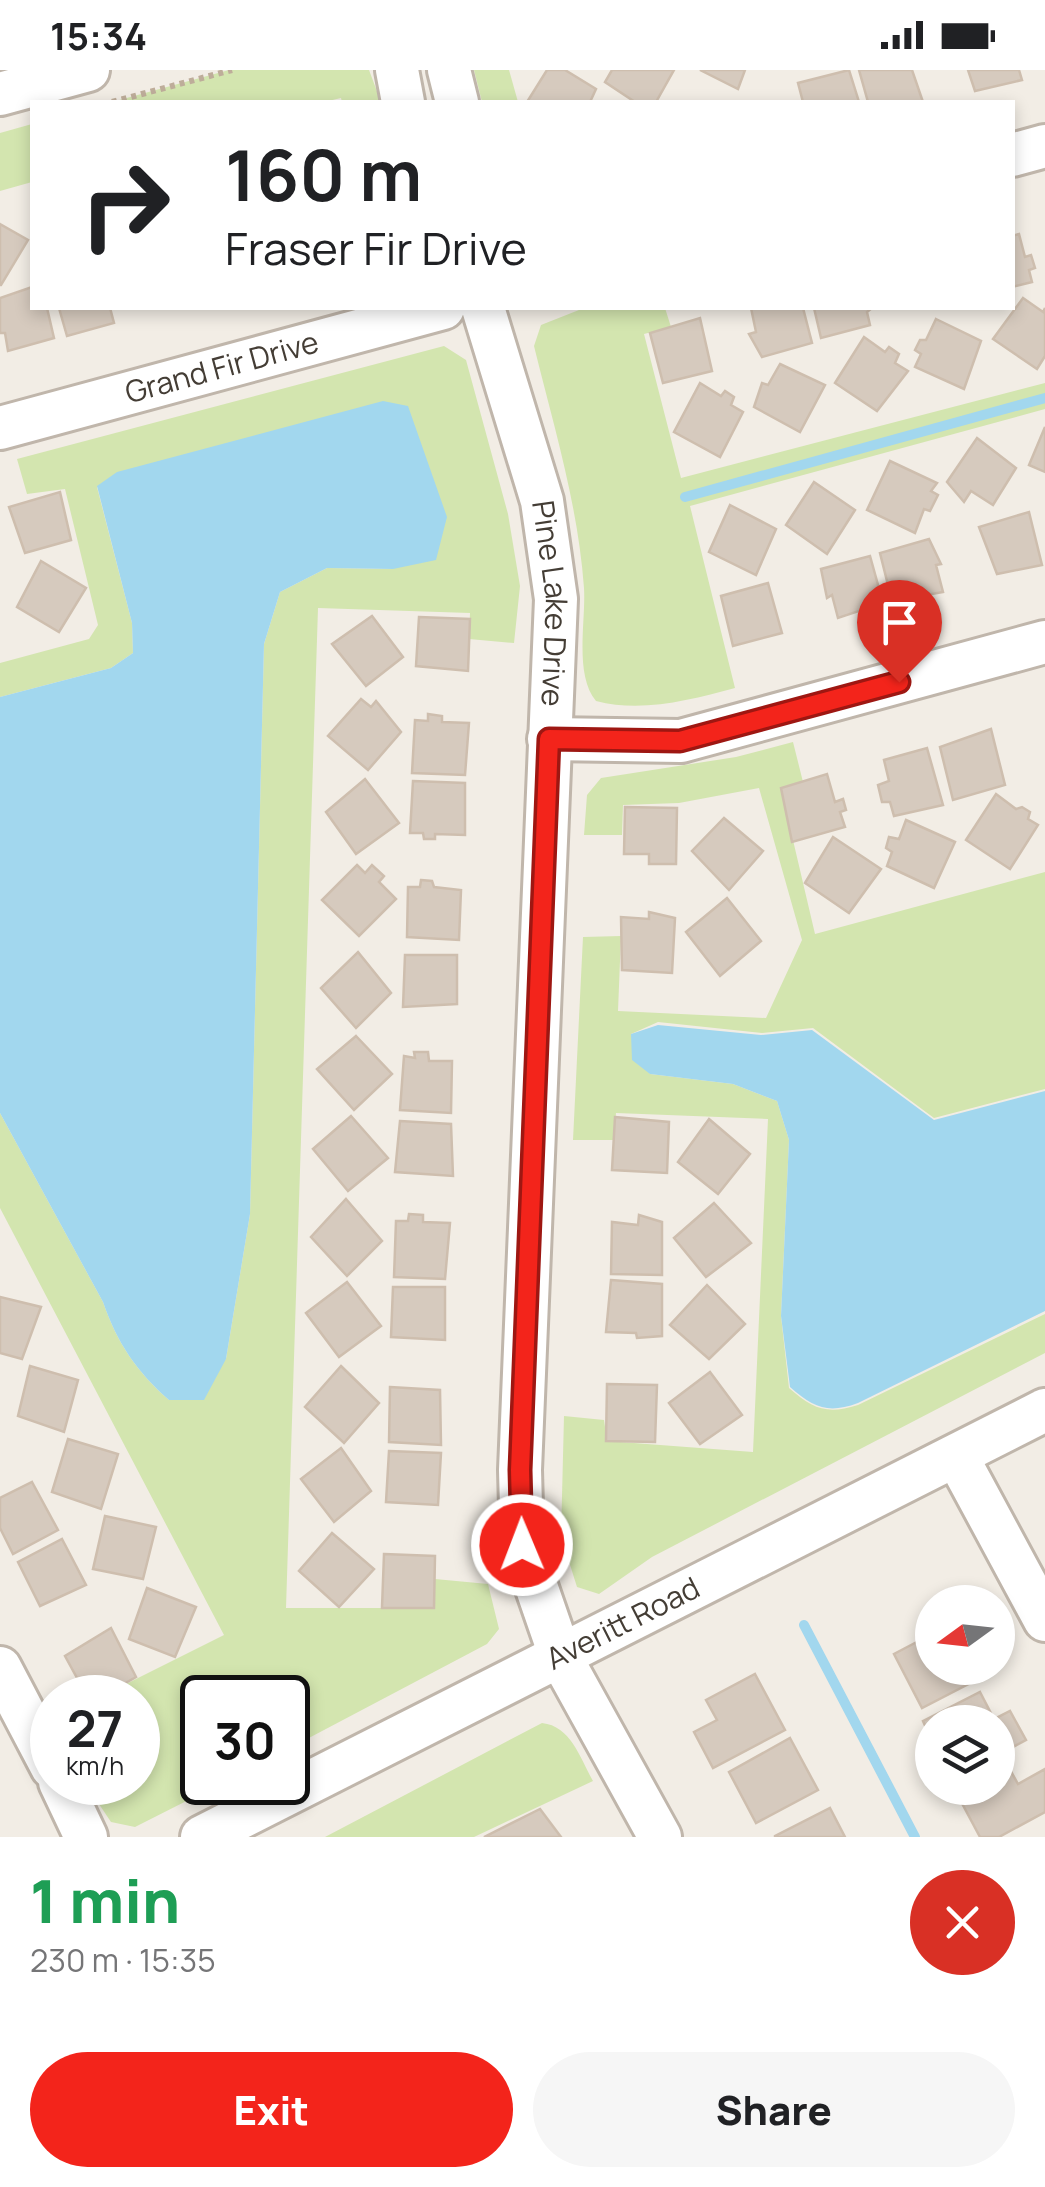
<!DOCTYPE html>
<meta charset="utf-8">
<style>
:root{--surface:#fff;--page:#f6f6f6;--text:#202124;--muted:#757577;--accent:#f3241b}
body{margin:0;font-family:Manrope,sans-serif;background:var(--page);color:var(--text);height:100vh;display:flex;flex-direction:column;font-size:38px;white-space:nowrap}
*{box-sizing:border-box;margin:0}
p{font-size:32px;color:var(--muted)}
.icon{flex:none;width:55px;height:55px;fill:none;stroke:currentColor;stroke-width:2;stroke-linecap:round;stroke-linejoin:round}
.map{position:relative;height:1767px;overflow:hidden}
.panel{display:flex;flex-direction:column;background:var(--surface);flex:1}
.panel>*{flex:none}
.hud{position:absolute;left:30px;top:30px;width:985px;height:210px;border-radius:0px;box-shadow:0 5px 15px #0003;background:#fff;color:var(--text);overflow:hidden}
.needle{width:65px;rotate:255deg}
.fabs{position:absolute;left:915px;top:1515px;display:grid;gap:20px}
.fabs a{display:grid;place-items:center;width:100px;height:100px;border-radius:50%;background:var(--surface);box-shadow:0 5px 15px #0003;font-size:50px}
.speed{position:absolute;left:30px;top:1605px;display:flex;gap:20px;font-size:50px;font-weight:700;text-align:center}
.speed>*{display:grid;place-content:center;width:130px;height:130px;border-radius:50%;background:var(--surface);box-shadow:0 5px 15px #0003;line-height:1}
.speed small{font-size:25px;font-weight:400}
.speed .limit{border:5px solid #111;border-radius:15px;background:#fff;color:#111}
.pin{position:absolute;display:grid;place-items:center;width:85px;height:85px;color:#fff;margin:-102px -42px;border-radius:50% 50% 50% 0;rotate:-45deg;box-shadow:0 0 10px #0007}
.pin .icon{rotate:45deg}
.me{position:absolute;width:110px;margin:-55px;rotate:359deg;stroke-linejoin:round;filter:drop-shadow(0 0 8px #0008)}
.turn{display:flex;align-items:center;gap:35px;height:210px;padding:0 30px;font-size:45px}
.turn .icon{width:130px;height:130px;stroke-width:2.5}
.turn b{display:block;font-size:70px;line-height:85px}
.round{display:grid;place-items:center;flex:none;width:105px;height:105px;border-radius:52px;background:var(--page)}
.summary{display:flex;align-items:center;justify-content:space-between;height:170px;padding:0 30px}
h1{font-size:60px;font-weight:800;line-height:75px;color:#1e9e55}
.cta{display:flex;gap:20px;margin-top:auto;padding:20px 30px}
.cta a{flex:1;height:115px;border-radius:60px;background:var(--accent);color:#fff;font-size:40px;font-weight:800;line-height:115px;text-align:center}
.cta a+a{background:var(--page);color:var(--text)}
.status{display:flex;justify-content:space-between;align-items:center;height:70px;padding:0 50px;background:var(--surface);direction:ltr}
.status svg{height:28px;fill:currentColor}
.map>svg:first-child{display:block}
.green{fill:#d3e5af}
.water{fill:#a2d7ee}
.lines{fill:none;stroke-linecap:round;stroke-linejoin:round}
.stream{stroke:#a2d7ee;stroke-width:10}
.building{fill:#d6cabe;stroke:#cebeae;stroke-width:2.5}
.minor-casing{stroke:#c0b6ab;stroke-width:48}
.path{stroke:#bead9a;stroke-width:6;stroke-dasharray:5 5;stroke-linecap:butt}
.minor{stroke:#fff;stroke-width:42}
.route-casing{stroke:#9e1712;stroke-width:25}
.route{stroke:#f3241b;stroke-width:18}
.labels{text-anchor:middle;stroke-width:8;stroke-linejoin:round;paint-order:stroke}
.street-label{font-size:30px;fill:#443d35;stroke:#fff}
</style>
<div class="status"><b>15:34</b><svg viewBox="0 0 49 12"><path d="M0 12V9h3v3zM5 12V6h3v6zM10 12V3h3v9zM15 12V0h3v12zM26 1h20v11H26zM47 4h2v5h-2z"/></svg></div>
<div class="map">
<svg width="1045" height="1767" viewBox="0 0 1045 1767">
<rect width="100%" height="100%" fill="#f2ede5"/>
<g class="green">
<path d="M229 0H369L381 32H342L341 28 324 32H112Z"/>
<path d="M474 0H509L518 32H482Z"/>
<path d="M32 54V112L0 121V63Z"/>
<path d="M584 238H665L671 257 644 264 681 408 1045 313V339L690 436 735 618C690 630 642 643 596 631 574 604 586 552 584 518 578 435 554 357 534 276L541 255Z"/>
<path d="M444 276 466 290 508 444 520 516 514 573 469 569 470 543 318 538 286 1538H435V1509L488 1514 499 1559 487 1574 288 1679V1628H202V1712L222 1713 135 1757 111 1752 85 1713 138 1712V1628L100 1627 224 1565 0 1138V1043L103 1232C117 1273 137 1302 169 1330L226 1289 250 1144 264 574 280 522 327 498 393 499 97 417 132 553 133 583 111 598 0 627V593L89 569 98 555 65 419 27 424 17 389Z"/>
<path d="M793 672 803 712 781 719 815 864 1045 802V1019L934 1048 813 958 762 963 658 952 631 964 650 1004 733 1014 777 1031 789 1070 781 1246 789 1318C813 1339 827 1345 858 1335L1045 1244V1283L652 1487 599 1524 577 1517 561 1466 564 1346 604 1350 607 1371 753 1382 768 1049 616 1043 614 1070H573L583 867 621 866 618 941 766 948 802 870 759 718 679 733 623 735 622 765H584L587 725 601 708 736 687Z"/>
<path d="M542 1653C571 1656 580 1688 593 1711L474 1767H325Z"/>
</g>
<g class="water">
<path d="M383 331 408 336 447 447 436 490 393 499 327 498 280 522 264 574 250 1144 226 1289 204 1330H169C137 1302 117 1273 103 1232L0 1043V627L111 598 133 583 132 553 97 416 117 402Z"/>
<path d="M658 955 761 965 812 960 934 1050 1045 1021V1241L858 1333C828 1344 814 1338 790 1317L781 1246 789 1070 777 1031 733 1014 650 1004 632 990 631 964Z"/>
</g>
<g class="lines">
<g class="stream">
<path d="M685 427 1045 328"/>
<path d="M804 1555 915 1767"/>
</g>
</g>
<g class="building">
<path d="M547 0H565L596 19 590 32H527Z"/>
<path d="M612 0H674L656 32H635L605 12Z"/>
<path d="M700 0H745L738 19Z"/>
<path d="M849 0 859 32H803L798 13Z"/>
<path d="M859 0H912L923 32H868Z"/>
<path d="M968 0H1019L1022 10 975 21Z"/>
<path d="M0 154 28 170 1 215H0Z"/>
<path d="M1019 164 1025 187 1031 185 1035 198 1029 200 1032 212 1012 217V166Z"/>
<path d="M32 217V238H47L54 268 8 281 5 263H0V228Z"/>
<path d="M1023 228 1043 242 1045 238V286L1037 299 993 269Z"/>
<path d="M59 238H110L114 253 67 266Z"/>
<path d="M751 238H803L812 273 762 287 749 264 756 262Z"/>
<path d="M814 238H872L867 242 870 255 821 268Z"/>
<path d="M700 248 712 301 663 313 650 263Z"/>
<path d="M936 249 981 271 964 319 915 297 921 284 915 280 920 270H926Z"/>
<path d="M864 267 885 282 889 277 899 284 895 293 908 301 877 341 835 313Z"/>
<path d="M780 294 825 315 800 362 754 337 762 313 768 315Z"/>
<path d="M700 313 721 326 725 321 734 327 731 335 743 342 720 387 674 362Z"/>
<path d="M1045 357V402L1029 395Z"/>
<path d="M977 368 1016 398 993 435 971 421 964 432 947 412Z"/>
<path d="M890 391 937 413 931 421 938 425 930 441 924 439 915 463 867 440Z"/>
<path d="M814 412 855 440 827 484 786 455Z"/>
<path d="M60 422 71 470 25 483 9 437Z"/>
<path d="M730 435 776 459 756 505 709 482Z"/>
<path d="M1029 442 1042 495 997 504 979 457Z"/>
<path d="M929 469 941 494 936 495 943 522 892 531 880 483Z"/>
<path d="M870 486 883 533 838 548 832 525 827 528 821 499Z"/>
<path d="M41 491 86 518 59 562 17 537Z"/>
<path d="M768 513 782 563 733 576 721 526Z"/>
<path d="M372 546 403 587 366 616 332 574Z"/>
<path d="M419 547 470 549 468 601 416 596Z"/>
<path d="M361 629 371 637 376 631 401 662 368 700 328 666Z"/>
<path d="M428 644 442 646V652L469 653 465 705 412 703 415 650 428 651Z"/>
<path d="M991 659 1005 715 953 730 940 677Z"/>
<path d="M927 678 943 735 894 746 890 732H882L878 715 889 711 884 690Z"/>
<path d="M827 704 835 732 843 729 846 740 840 742 845 757 792 772 781 718Z"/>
<path d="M365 709 399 753 356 784 326 742Z"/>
<path d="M413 711 465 713V765L435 764V769H424L423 763H410Z"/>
<path d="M996 724 1016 739 1022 737 1030 742 1028 749 1038 755 1010 799 966 770Z"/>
<path d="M625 737 677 738 676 794H649V784H624Z"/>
<path d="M724 748 763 781 729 820 692 781Z"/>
<path d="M906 750 955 772 934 818 887 796 892 782 886 778 889 767 899 769Z"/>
<path d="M833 767 881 799 849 843 805 813Z"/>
<path d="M357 795 365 803 372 795 384 806 379 812 396 829 359 866 322 830Z"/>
<path d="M421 810 432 811 434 817 461 820 459 870 407 867 408 817H420Z"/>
<path d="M727 828 761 871 720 906 686 862Z"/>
<path d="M649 842 675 848 672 903 622 900 621 847 649 849Z"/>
<path d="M358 882 391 923 356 958 321 918Z"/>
<path d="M405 885H457V934L403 937Z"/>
<path d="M356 966 392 1004 354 1040 317 999Z"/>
<path d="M414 982H428L429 991H452L451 1043 400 1040 404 986 415 988Z"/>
<path d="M351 1046 388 1088 348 1121 313 1079Z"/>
<path d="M615 1047 669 1052 667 1103 612 1100Z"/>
<path d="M709 1049 750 1084 718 1124 678 1092Z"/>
<path d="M400 1051 451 1054 453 1106 395 1102Z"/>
<path d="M346 1129 382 1171 347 1206 311 1167Z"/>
<path d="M714 1133 751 1173 706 1207 674 1168Z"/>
<path d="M409 1144 423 1145V1152L450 1153 445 1209 394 1207 396 1151H408Z"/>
<path d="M639 1145 662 1152V1205L611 1204 612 1152 638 1155Z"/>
<path d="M611 1210 662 1214V1266L637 1268 636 1263 606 1262Z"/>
<path d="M347 1212 381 1256 339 1287 306 1243Z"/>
<path d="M707 1215 745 1254 709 1289 670 1255Z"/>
<path d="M393 1217H445V1270L391 1267Z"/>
<path d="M0 1227 41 1237 22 1289 0 1283Z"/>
<path d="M30 1296 78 1310 64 1362 18 1346Z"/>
<path d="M341 1296 379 1333 344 1373 305 1337Z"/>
<path d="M710 1302 742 1345 700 1374 669 1333Z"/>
<path d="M607 1314 657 1315 655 1372 606 1371Z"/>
<path d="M390 1317 440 1320 441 1375 389 1372Z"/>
<path d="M68 1369 118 1384 101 1439 52 1422Z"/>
<path d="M341 1378 371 1421 334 1452 301 1409Z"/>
<path d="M389 1381 441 1383 438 1435 386 1432Z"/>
<path d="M32 1412 58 1460 13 1484 0 1458V1428Z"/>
<path d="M105 1446 156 1457 143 1509 93 1499Z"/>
<path d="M332 1463 374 1499 339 1537 299 1501Z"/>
<path d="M62 1469 86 1515 40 1536 18 1492Z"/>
<path d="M384 1484 435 1486 434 1538H382Z"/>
<path d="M147 1518 196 1537 175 1587 129 1569Z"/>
<path d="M111 1558 136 1607 99 1628H88L65 1586Z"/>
<path d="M932 1564V1598H980L984 1606 922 1638 894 1584Z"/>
<path d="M755 1604 785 1660 713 1698 694 1662 717 1650 706 1630Z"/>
<path d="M980 1622 994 1649 1010 1641 1026 1670 998 1685V1652H932V1671L923 1651Z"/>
<path d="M790 1668 818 1720 756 1753 729 1702Z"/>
<path d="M1008 1696 1018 1714 1045 1699V1742L999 1767H980L957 1724 968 1718H998V1701Z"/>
<path d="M830 1738 845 1767H775V1766Z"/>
<path d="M540 1739 561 1767H484Z"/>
</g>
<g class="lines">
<defs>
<g id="minor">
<path d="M397 0 403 32"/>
<path d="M449 0 457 32"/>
<path d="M0 24 88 0"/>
<path d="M1012 85 1045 76"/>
<path id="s1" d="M483 238 542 431 556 529 520 1400 522 1475 561 1588 660 1767"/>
<path id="s2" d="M0 358 443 238"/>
<path d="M549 669 681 671 1045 572"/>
<path d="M957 1387 1045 1550"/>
<path d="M0 1598 52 1697"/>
<path d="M60 1712 86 1767"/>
<path id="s3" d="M202 1767 1045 1340"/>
</g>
</defs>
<use href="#minor" class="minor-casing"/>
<path class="path" d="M112 32 232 0"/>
<use href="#minor" class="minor"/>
</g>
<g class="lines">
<defs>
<path id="route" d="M522 1475 520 1400 549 669 680 671 899 612"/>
</defs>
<use href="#route" class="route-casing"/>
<use href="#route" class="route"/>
</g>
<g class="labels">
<g class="street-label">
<text dy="10" stroke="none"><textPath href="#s2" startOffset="230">Grand Fir Drive</textPath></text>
<text dy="10" stroke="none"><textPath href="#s1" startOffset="305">Pine Lake Drive</textPath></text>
<text dy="10" stroke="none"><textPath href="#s3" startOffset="472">Averitt Road</textPath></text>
</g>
</g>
</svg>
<div class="fabs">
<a><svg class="needle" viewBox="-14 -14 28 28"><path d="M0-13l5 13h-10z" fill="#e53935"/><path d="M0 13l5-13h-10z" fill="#757577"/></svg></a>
<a><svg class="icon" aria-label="layers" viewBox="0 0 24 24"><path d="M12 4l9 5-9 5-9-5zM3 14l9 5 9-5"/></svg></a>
</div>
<div class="speed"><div>27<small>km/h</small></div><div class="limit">30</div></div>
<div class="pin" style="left:899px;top:612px;background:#d93025"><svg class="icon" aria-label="arrive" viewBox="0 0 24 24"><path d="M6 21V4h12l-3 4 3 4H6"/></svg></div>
<svg class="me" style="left:522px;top:1475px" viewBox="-20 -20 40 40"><circle r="17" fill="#f3241b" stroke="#fff" stroke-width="3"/><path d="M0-11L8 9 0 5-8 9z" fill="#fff"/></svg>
<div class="hud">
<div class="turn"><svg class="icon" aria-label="right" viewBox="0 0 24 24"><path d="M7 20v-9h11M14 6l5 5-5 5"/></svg><div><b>160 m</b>Fraser Fir Drive</div></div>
</div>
</div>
<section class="panel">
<div class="summary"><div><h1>1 min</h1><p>230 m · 15:35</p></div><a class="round" style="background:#d93025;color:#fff"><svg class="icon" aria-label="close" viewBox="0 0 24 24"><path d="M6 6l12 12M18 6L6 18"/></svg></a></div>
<div class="cta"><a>Exit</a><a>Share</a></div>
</section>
